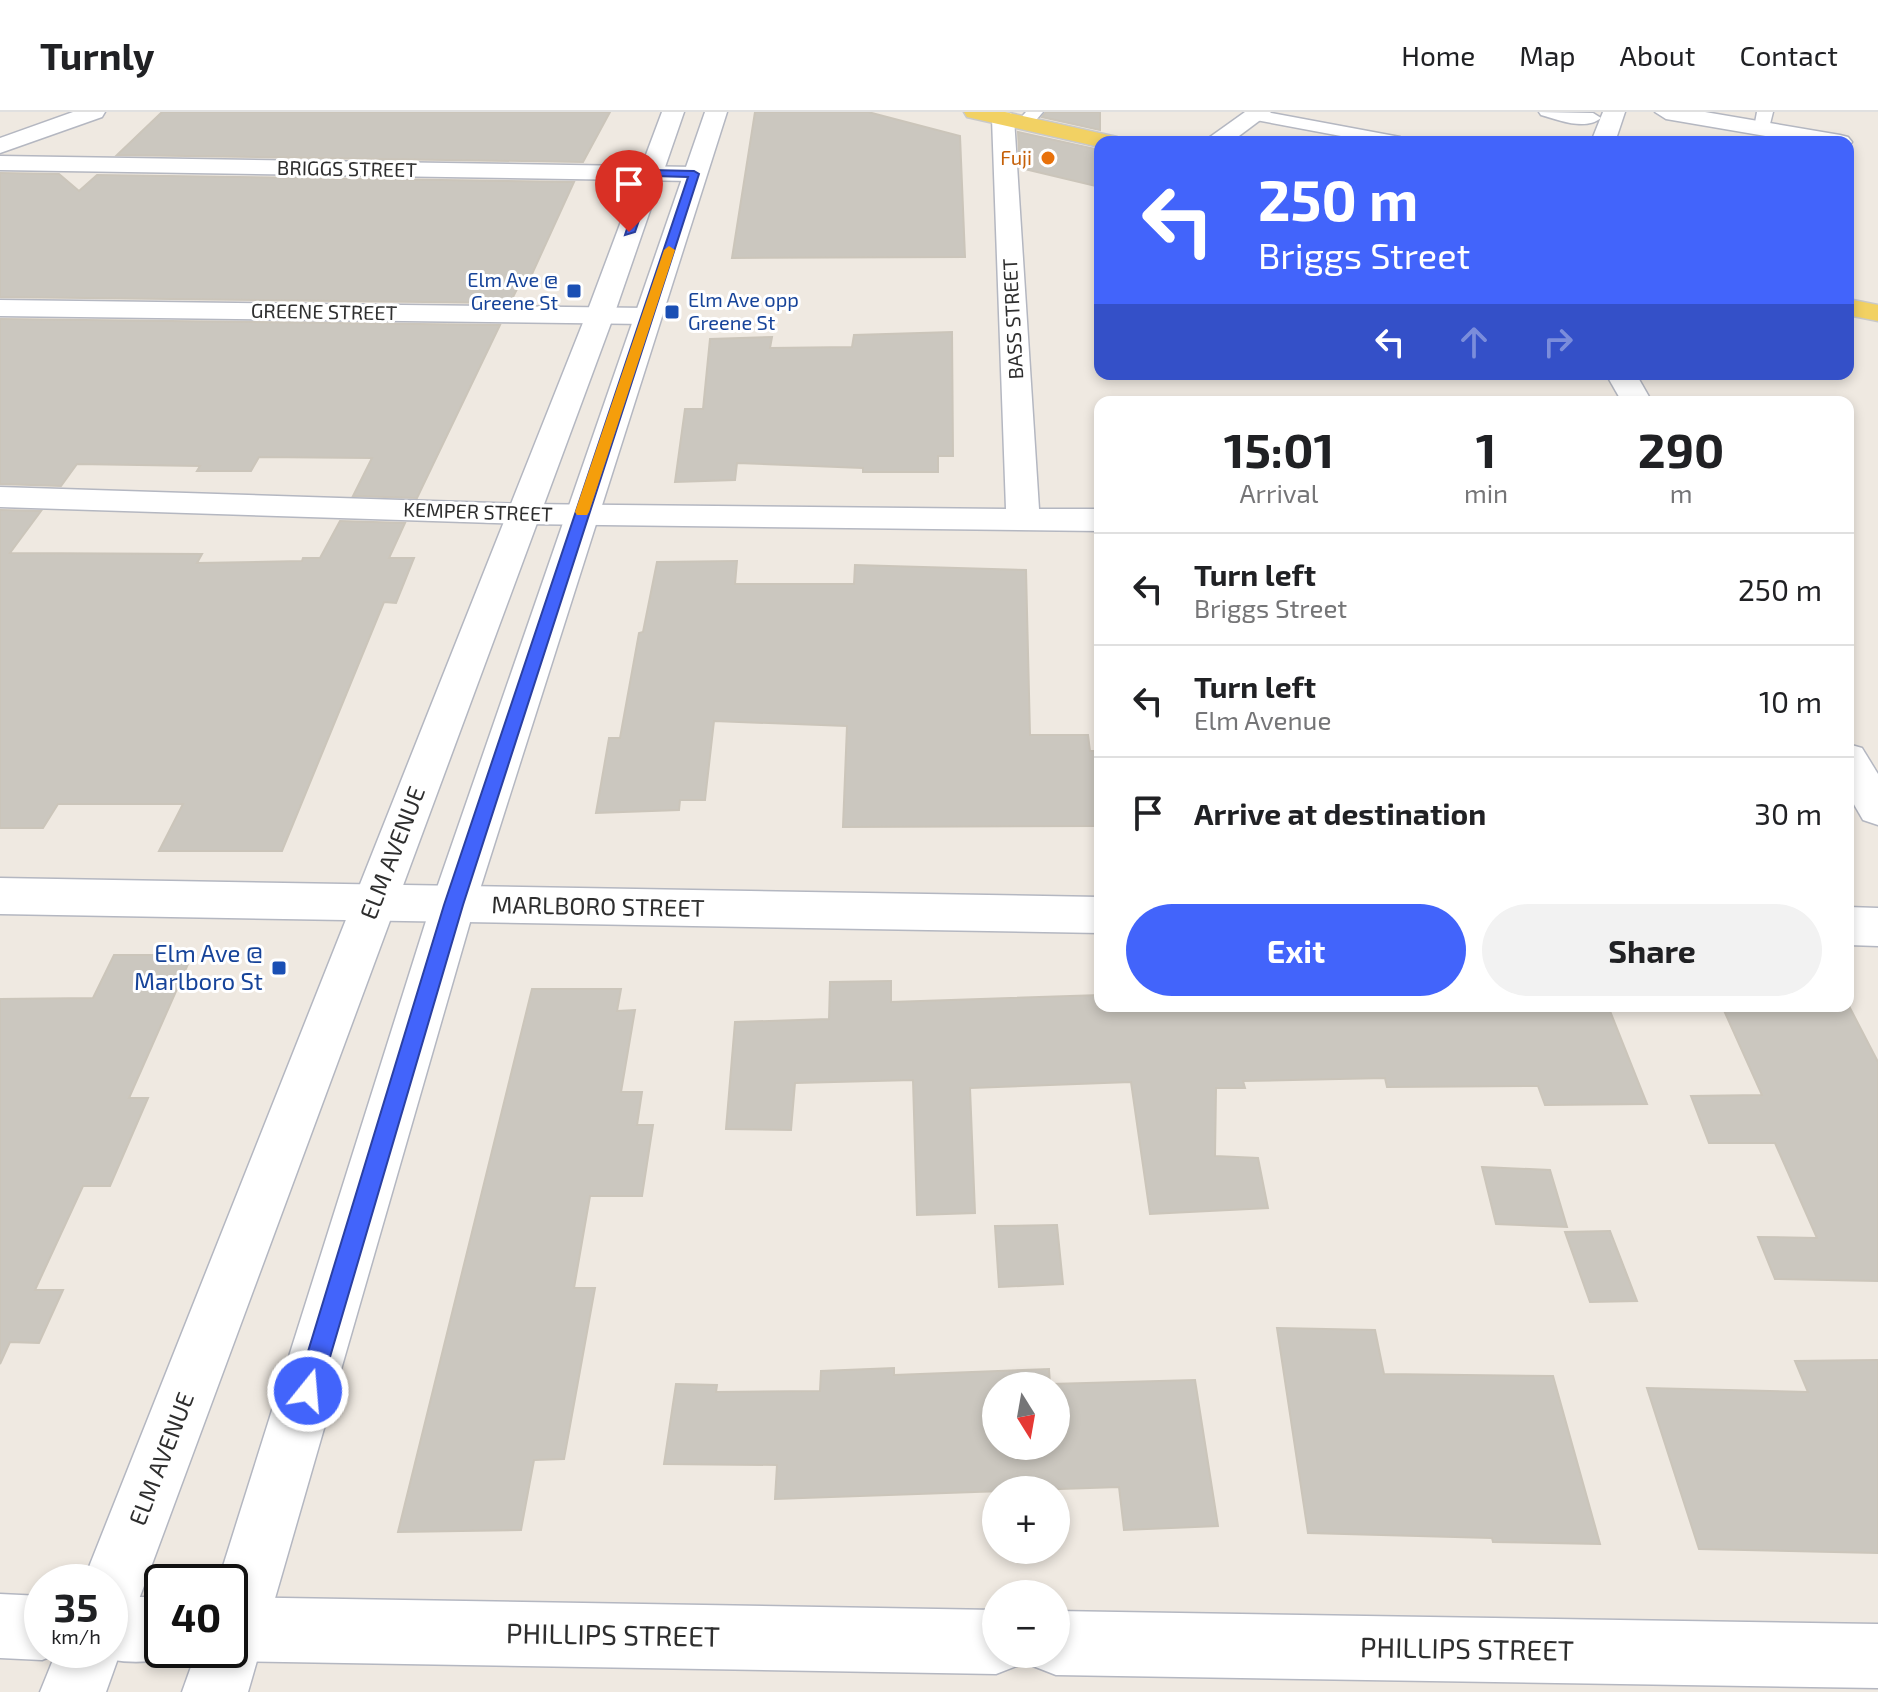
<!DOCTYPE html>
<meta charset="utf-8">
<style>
:root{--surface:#fff;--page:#f2f2f2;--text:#202124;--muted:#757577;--line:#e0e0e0;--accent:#4264fb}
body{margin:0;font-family:"Exo 2",sans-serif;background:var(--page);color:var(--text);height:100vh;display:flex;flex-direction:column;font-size:30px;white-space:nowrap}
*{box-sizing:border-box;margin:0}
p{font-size:26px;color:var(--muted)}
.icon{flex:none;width:44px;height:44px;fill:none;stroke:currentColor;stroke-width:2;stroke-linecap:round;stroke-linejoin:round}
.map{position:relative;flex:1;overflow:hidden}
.drawer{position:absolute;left:1094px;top:284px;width:760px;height:616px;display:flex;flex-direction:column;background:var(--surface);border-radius:16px;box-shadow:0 4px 12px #0003}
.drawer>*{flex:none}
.banner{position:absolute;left:1094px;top:24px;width:760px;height:244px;border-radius:16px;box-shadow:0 4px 12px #0003;background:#4264fb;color:#fff;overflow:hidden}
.needle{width:52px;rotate:169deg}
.fabs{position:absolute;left:982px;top:1260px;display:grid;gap:16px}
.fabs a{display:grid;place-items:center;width:88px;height:88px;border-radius:50%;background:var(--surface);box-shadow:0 4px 12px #0003;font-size:40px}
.speed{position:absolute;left:24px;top:1452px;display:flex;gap:16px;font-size:40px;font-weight:700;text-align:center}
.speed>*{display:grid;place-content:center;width:104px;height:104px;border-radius:50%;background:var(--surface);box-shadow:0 4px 12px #0003;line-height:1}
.speed small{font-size:20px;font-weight:400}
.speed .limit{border:4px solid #111;border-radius:12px;background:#fff;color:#111}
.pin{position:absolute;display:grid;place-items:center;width:68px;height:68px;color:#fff;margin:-82px -34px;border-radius:50% 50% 50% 0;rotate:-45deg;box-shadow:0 0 8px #0007}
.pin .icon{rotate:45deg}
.me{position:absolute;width:88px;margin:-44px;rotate:17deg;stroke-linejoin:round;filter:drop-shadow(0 0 6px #0008)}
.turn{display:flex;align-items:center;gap:28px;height:168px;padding:0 32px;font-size:36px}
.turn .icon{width:104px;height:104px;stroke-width:2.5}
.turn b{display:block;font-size:56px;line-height:68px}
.lanes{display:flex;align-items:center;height:76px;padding:0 32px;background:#0003;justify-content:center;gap:40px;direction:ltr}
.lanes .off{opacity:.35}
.eta{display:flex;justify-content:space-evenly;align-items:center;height:136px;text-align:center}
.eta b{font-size:48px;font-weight:700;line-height:56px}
.action{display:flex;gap:16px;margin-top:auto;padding:16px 32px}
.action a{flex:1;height:92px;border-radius:48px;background:var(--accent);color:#fff;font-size:32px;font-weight:700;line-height:92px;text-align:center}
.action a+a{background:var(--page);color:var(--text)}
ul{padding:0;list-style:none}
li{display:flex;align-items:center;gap:24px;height:112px;padding:0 32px;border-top:2px solid var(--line)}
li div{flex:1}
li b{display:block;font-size:30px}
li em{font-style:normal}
header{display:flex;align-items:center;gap:48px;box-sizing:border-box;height:112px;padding:0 40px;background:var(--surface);border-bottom:2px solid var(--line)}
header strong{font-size:38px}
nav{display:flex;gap:44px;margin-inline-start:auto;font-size:28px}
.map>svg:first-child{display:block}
.building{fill:#cbc7bf;stroke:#cbc5ba;stroke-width:2;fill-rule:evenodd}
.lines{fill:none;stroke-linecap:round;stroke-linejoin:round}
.lane-casing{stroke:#b4b7c1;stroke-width:3}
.street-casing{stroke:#b4b7c1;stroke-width:3}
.secondary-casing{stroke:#b4b7c1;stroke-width:3}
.primary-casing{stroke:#c9c9c9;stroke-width:3}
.lane{fill:#fff;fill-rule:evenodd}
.street{fill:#fff;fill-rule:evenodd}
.secondary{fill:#fff;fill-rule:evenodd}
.primary{fill:#f2d163;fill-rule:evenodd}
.route{fill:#4264fb;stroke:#2b41a3;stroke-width:2}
.slow{fill:#f59e0b}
.food-dot{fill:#e8710a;stroke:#fff;stroke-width:3}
.transit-dot{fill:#1a4fb4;stroke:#fff;stroke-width:3}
.labels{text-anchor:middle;stroke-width:6;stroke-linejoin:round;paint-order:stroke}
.far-food-label{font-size:20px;fill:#c56008;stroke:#fff;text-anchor:end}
.far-street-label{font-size:20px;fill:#2e2e2e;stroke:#fff}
.far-transit-label{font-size:20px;fill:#164399;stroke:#fff;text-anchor:end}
.street-label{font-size:24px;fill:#2e2e2e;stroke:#fff}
.transit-label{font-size:24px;fill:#164399;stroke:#fff;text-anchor:end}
.near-street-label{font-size:28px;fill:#2e2e2e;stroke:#fff}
</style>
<header>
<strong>Turnly</strong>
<nav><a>Home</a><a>Map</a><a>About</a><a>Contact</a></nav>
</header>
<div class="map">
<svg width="1878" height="1580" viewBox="0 0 1878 1580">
<rect width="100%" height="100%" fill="#efe9e1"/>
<g class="building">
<path d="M162 0H610L583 50 117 43Z"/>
<path d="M755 0H868L960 24 965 145 732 146Z"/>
<path d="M1046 0H1100V18L1042 5Z"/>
<path d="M1018 20 1100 38V75L1020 56Z"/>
<path d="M0 61 59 62 79 79 97 63 574 70 527 173H519L510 191 0 185Z"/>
<path d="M0 207 500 213 417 386 353 384 372 346 259 345 251 359H197L200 354 77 352 61 374 0 372Z"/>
<path d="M952 220 953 344H938V360H863V356L737 351 735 368 675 370 685 297H703L710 227 772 225 770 236 852 235 854 223Z"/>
<path d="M0 398 41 399 10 441 202 442 197 451 302 449 303 446H320L340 409 405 411 389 446H414L396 491 384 490 282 739H159L183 692H58L43 716H0Z"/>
<path d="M737 449 735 472H854L855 453 1026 458 1030 623H1088L1090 639H1100V714L843 715 847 614 714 609 705 688H680L679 698 596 701 609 626H620L639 521 643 520 657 450Z"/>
<path d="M114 843H192L129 986H148L110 1074H83L35 1178H63L39 1231 10 1230 0 1252V887L93 886Z"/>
<path d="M891 869V890L1100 883V894H1608L1647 992 1545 993 1538 974 1387 975 1385 966 1243 969 1245 976H1216L1215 1044 1258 1046 1268 1096 1150 1102 1131 970 970 976 975 1101 917 1103 913 968 795 971 791 1018 726 1017 735 910 829 907 830 870Z"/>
<path d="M532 877H621L617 899 635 898 621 980H642L637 1013H653L642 1084H590L574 1176H595L564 1347 534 1348 521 1418 398 1420Z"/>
<path d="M1722 894H1849L1878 950V1169L1775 1167 1758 1125 1817 1126 1775 1031H1709L1691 984 1762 983Z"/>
<path d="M1482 1055 1550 1058 1567 1115 1496 1112Z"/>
<path d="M1057 1113 1063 1172 999 1175 995 1114Z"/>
<path d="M1610 1119 1637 1189 1590 1190 1565 1120Z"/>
<path d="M1277 1216 1375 1218 1384 1262 1553 1264 1600 1432 1493 1430 1492 1426 1308 1421Z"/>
<path d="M1878 1248V1441L1699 1437 1647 1276 1808 1280 1795 1249Z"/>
<path d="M894 1256V1263L1049 1257 1050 1272 1195 1268 1218 1414 1124 1418 1119 1375 775 1387 777 1353 664 1352 676 1272 717 1273 716 1280 820 1279 821 1259ZM996 1274H1056V1334H996Z"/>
</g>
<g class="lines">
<defs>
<g id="lane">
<path d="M1026 0H1043L1030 15H1018L1016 11Z"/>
<path d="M1250 0H1266L1400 25 1408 30H1373L1256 8 1250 6Z"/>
<path d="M1539 0 1593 1 1601 6C1585 19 1559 8 1541 3Z"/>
<path d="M1757 0H1773L1768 20 1762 21 1754 16Z"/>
</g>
<g id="street">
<path d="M73 0H105L102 5 0 41V26Z"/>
<path d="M1000 0 1011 1 1014 6 1039 397H1100V419L522 412 0 395V375L522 392 1006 397 992 6Z"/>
<path d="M1245 0H1271L1231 30H1203Z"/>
<path d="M1655 0H1705L1840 23 1848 25 1852 30 1848 35V30H1800L1666 7Z"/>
<path d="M0 44 694 55 703 57 706 62 703 67 694 69 0 58Z"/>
<path d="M0 188 647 196 657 198 661 204 657 210 647 212 0 204Z"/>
<path d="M0 766 1100 785V821L0 802Z"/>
<path d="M1848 795 1878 796V834L1848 833Z"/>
<path d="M0 1482 42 1484V1538L65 1539 42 1548 0 1546Z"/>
<path d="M110 1485H162V1538L185 1540C153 1553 119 1553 87 1540L110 1538Z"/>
<path d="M230 1485 996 1498V1542H1023L1019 1553 996 1562 230 1549 207 1538H230Z"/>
<path d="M1056 1499 1878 1512V1576L1056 1563 1033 1554 1028 1542H1056Z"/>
</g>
<g id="secondary">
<path d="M662 0H684L614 203 141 1482 132 1504 110 1513V1470H83L586 203Z"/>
<path d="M705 0H727L475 793 248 1580H182L197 1538H230V1470H218L431 793Z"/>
<path d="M1603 0H1625L1615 30H1591Z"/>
<path d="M1606 262H1636L1652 290H1622Z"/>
<path d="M1848 632 1862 636 1878 662V713L1863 708 1848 682Z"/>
<path d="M110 1515 121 1538 106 1580H40L57 1538H110Z"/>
</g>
<g id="primary">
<path d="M964 0H1005L1117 25 1121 30H1100V35L967 5Z"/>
<path d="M1848 187 1878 193V209L1848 203Z"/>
</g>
</defs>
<use href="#lane" class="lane-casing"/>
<use href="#street" class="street-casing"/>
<use href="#secondary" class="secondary-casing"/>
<use href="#primary" class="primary-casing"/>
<use href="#lane" class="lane"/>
<use href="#street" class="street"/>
<use href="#secondary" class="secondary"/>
<use href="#primary" class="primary"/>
</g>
<path class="route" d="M650 58 694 59 699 62 463 793 320 1279 316 1288 308 1291 299 1288 296 1279 444 793 688 65 654 64 635 120 625 123 645 61Z"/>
<path class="slow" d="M669 134 675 138 589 400 587 403H577L575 400 664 138Z"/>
<circle class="food-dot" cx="1048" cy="46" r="8"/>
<g class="transit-dot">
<rect x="566" y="171" width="16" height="16" rx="4"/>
<rect x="664" y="192" width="16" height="16" rx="4"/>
<rect x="271" y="848" width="16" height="16" rx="4"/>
</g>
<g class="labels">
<g class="far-food-label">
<text x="1032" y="53">Fuji</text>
</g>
<g class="far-street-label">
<text transform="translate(347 57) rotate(1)" y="7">BRIGGS STREET</text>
<text transform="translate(324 200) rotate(1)" y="7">GREENE STREET</text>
<text transform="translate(1013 207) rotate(-93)" y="7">BASS STREET</text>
<text transform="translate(478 400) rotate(2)" y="7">KEMPER STREET</text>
</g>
<g class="far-transit-label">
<text x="558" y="175">Elm Ave @<tspan x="558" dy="23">Greene St</tspan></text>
<text x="688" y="195" text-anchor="start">Elm Ave opp<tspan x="688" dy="23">Greene St</tspan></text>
</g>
<g class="street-label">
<text transform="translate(393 741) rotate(-69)" y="8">ELM AVENUE</text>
<text transform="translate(598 795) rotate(1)" y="8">MARLBORO STREET</text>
<text transform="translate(162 1347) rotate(-69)" y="8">ELM AVENUE</text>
</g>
<g class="transit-label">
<text x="263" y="850">Elm Ave @<tspan x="263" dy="28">Marlboro St</tspan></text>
</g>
<g class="near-street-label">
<text transform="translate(613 1523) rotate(1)" y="10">PHILLIPS STREET</text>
<text transform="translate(1467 1537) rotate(1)" y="10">PHILLIPS STREET</text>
</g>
</g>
</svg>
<div class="fabs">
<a><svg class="needle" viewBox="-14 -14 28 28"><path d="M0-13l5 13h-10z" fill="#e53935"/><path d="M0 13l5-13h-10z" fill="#757577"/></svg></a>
<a>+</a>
<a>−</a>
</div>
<div class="speed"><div>35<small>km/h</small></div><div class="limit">40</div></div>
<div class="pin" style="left:629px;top:120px;background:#d93025"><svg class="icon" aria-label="arrive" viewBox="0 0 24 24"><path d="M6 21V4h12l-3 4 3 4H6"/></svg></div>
<svg class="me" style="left:308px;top:1279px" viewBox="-20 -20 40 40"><circle r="17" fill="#4264fb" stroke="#fff" stroke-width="3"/><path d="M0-11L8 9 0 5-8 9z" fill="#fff"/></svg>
<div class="banner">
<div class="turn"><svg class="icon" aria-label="left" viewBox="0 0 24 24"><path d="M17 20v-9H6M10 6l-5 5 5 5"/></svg><div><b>250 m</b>Briggs Street</div></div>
<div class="lanes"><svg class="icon" aria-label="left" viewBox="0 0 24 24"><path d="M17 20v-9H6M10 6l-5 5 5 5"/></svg><svg class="icon off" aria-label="ahead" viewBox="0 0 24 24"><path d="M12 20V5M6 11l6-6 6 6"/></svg><svg class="icon off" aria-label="right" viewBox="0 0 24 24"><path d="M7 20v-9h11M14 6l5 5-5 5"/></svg></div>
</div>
<section class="drawer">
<div class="eta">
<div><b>15:01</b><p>Arrival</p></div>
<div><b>1</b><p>min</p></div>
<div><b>290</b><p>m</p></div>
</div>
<ul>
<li><svg class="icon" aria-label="left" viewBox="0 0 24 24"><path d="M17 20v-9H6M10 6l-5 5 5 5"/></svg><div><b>Turn left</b><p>Briggs Street</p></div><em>250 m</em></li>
<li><svg class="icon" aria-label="left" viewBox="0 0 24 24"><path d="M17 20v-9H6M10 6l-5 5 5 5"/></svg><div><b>Turn left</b><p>Elm Avenue</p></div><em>10 m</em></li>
<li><svg class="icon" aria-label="arrive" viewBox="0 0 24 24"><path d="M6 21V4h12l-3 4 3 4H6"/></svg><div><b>Arrive at destination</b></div><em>30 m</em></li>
</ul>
<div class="action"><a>Exit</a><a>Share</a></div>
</section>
</div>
